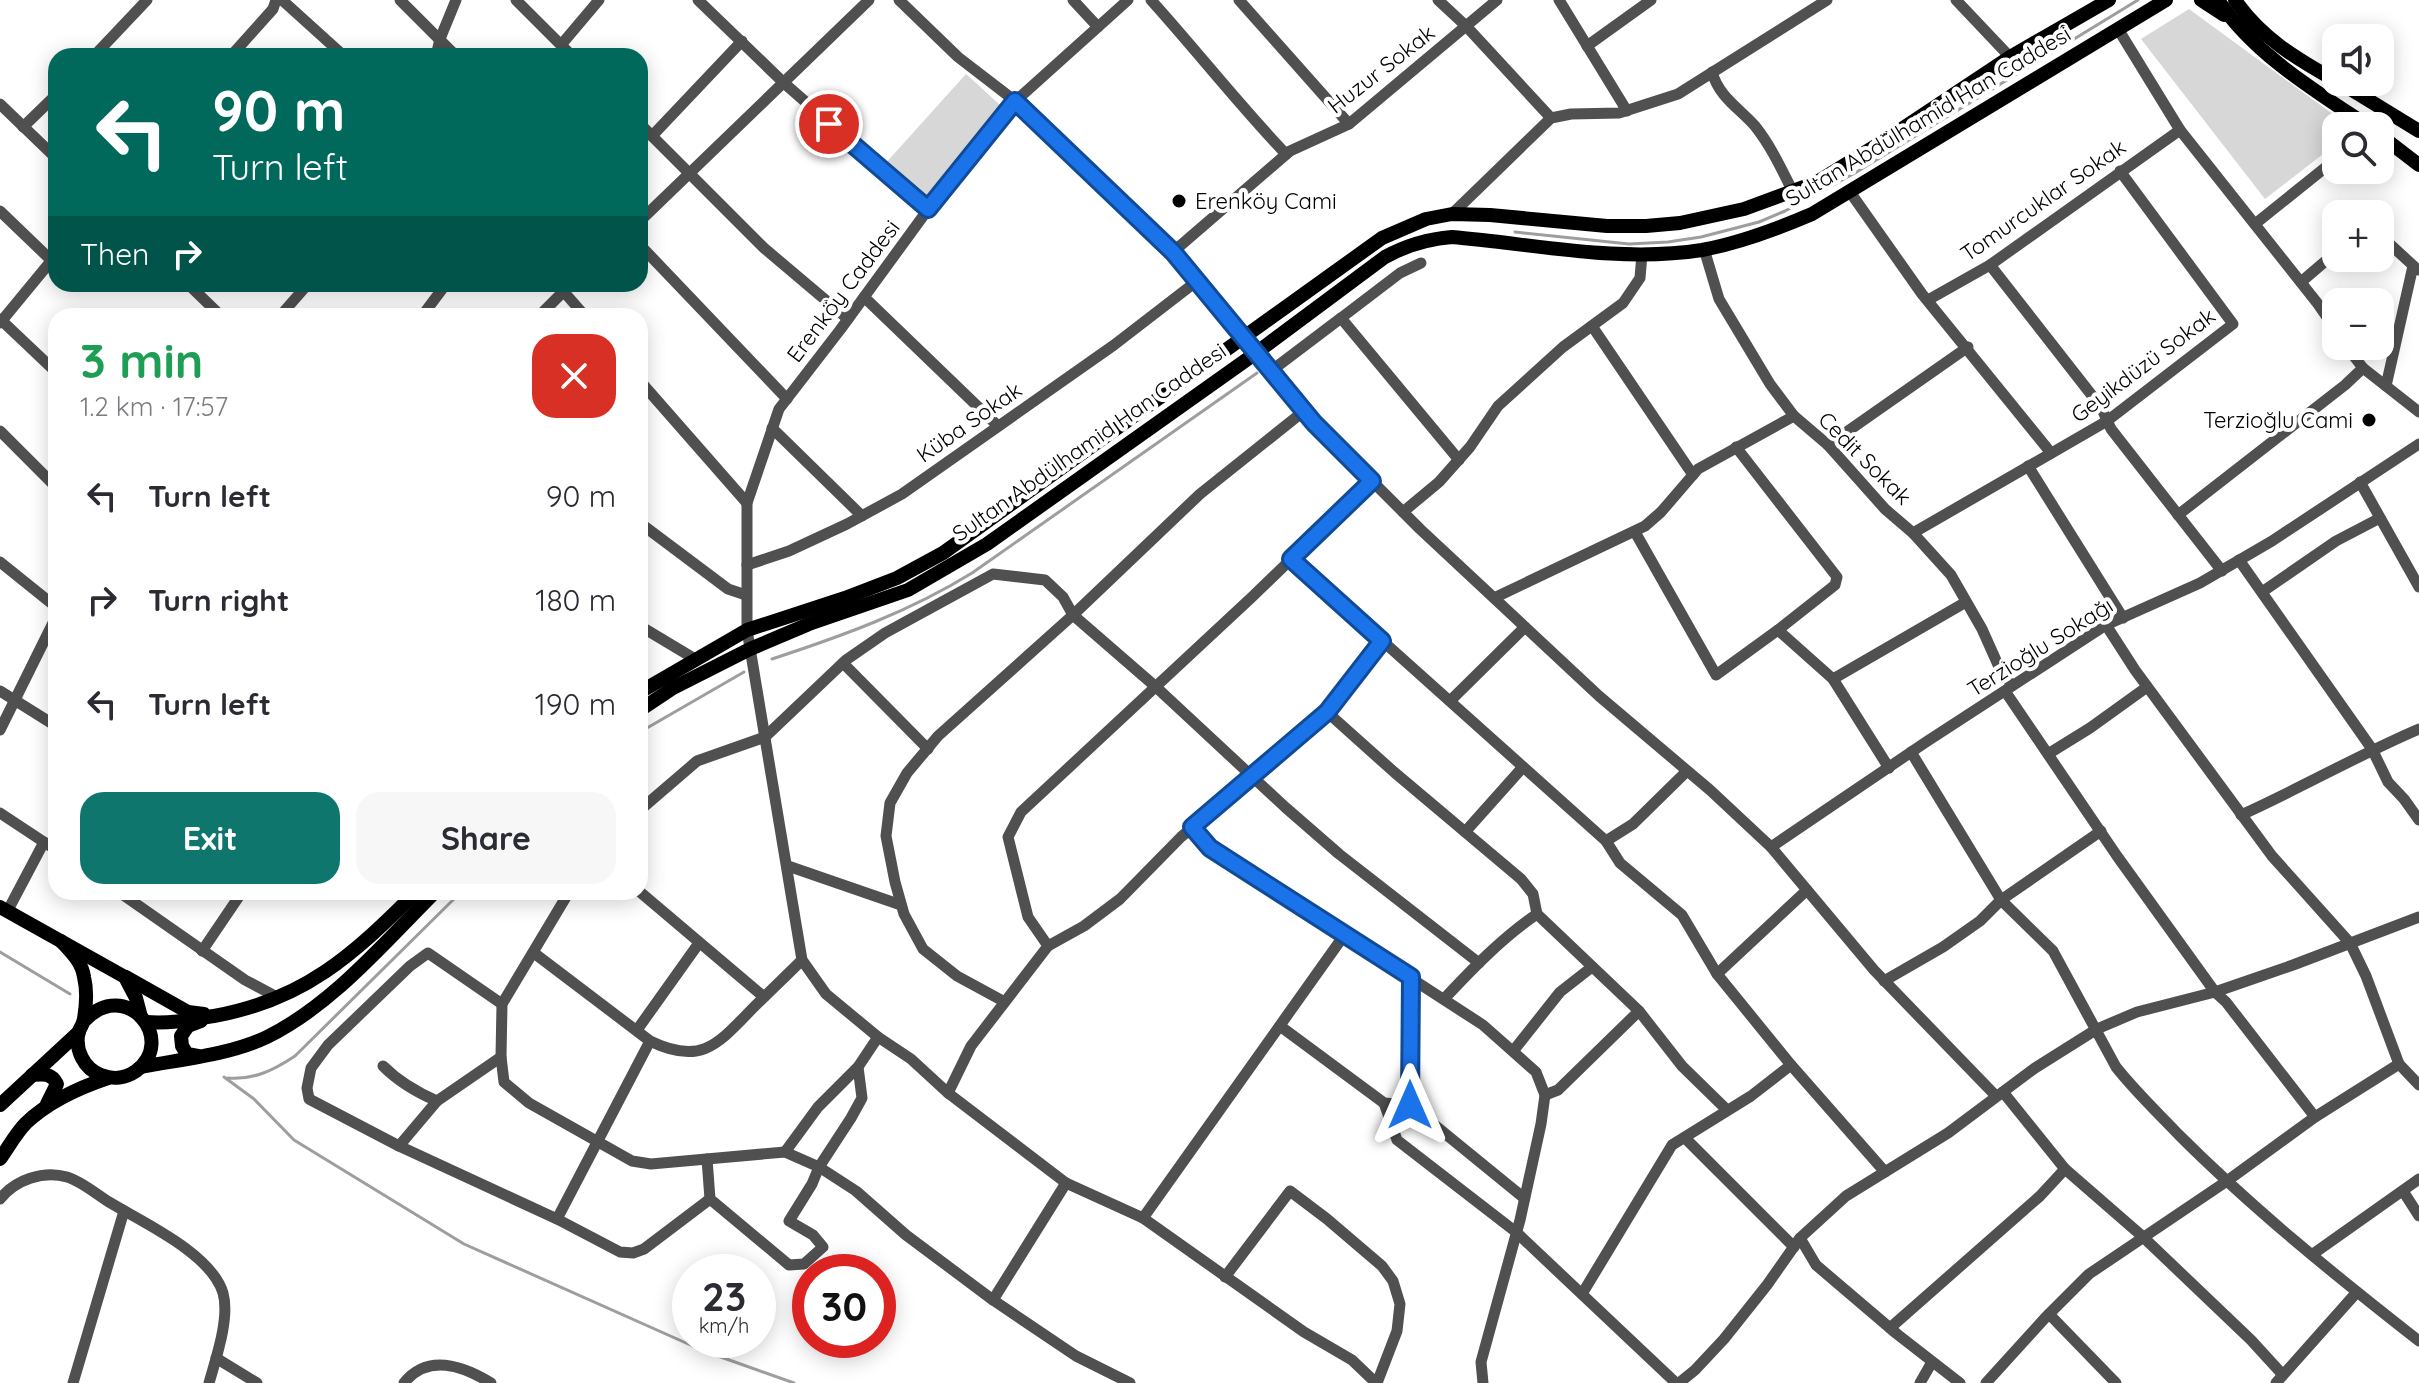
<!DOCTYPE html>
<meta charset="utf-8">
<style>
:root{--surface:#fff;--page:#f7f7f7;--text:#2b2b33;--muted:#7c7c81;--accent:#0f766e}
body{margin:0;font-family:Quicksand,sans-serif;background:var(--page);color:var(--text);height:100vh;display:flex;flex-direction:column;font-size:30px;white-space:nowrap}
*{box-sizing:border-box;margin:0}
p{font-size:26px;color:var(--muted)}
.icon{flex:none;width:44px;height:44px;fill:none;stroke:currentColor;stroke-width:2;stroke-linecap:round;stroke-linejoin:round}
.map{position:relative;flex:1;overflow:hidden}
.drawer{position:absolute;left:48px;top:308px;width:600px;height:592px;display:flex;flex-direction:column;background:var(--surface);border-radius:24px;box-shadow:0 4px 20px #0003}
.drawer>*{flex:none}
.hud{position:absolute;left:48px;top:48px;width:600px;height:244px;border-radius:24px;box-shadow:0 4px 20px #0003;background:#00695c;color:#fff;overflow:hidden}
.buttons{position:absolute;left:2322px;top:24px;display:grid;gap:16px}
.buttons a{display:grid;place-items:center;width:72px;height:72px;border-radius:16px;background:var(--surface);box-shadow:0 4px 20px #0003;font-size:40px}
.speed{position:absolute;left:672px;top:1254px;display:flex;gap:16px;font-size:40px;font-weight:700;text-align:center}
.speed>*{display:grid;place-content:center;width:104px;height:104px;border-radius:50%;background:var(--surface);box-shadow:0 4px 20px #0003;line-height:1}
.speed small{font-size:20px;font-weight:400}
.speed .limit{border:12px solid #d22;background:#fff;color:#111}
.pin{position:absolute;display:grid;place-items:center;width:68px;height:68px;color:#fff;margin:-34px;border:4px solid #fff;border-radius:50%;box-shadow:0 2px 8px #0007}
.me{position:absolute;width:88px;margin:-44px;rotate:0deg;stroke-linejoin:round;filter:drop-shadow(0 0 6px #0008)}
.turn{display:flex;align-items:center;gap:28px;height:168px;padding:0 32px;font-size:36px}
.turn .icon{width:104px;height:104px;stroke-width:2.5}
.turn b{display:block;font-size:56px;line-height:68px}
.then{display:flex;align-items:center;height:76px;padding:0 32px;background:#0003;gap:16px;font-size:30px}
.round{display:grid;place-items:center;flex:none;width:84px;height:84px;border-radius:24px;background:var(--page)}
.summary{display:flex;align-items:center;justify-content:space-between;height:136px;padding:0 32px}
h1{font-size:48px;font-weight:700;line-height:60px;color:#1e9e55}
.button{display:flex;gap:16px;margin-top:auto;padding:16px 32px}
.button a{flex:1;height:92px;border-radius:24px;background:var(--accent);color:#fff;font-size:32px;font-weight:700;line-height:92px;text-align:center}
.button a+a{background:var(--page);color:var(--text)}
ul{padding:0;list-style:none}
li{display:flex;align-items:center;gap:24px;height:104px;padding:0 32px}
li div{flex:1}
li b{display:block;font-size:30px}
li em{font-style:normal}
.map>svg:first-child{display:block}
.green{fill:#d7d7d7}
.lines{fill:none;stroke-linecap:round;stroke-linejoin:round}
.stream{stroke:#9e9e9e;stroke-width:3}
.minor{stroke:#505050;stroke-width:11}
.major{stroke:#000;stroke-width:14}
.route-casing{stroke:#114b97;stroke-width:20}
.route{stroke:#1a73e8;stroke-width:14}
.poi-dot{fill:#000;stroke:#fff;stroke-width:3}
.labels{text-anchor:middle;stroke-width:8;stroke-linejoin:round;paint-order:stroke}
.street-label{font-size:22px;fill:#000;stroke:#fff}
.poi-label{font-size:22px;fill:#000;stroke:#fff;text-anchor:start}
</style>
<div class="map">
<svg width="2419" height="1383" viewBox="0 0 2419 1383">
<rect width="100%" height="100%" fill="#fff"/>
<g class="green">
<path d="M2189 9 2349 126H2336V144L2265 199 2141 39Z"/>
<path d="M966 74 1000 105 928 199 884 165Z"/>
</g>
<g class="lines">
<g class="stream">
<path d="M1515 232 1629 244 1668 242 1701 237 1759 222 1785 211 1855 173 2138 0"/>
<path d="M772 659C842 636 909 612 972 573L1257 373"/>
<path d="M640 732 744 672"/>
<path d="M0 952 70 994"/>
<path d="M224 1077 254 1099 294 1140 464 1244 704 1351 794 1383"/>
<path d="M228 1078C254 1080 274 1070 295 1056L461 892"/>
</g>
<g class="minor">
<path d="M282 0 344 56"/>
<path d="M400 0 456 56"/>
<path d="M516 0 572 56"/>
<path d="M698 0 784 83 928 209"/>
<path d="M899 0 958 57 1015 101 1173 252 1314 423 1420 529 1599 696 1710 790 1771 847 1874 970 1996 1096"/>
<path d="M1073 0 1098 27"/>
<path d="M1128 0 1010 106 940 193 840 330 779 409 747 503V630L802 960 826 994 878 1037 911 1059 948 1093 1066 1183 1143 1218 1304 1332 1352 1360 1376 1383"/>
<path d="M1151 0C1197 51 1239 105 1286 154"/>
<path d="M1239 0 1349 124"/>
<path d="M1438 0 1466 26 1551 118"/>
<path d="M1559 0 1627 111"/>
<path d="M1956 0 2010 57"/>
<path d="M2118 29 2180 130 2318 304 2336 330"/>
<path d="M561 45 599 0"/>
<path d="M1587 46 1651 0"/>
<path d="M94 56 147 0"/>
<path d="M231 56 273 9 276 0"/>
<path d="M436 56 440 39 456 0"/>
<path d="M1712 72C1719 97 1739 108 1755 126 1771 146 1782 170 1793 192"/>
<path d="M0 104 56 158"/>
<path d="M640 124 764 248 848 319"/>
<path d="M23 127 56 95"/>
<path d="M652 136 742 41"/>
<path d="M1850 192 1922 294 2051 453"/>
<path d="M0 211 52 261"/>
<path d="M1452 214 1551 118 1571 114 1619 113 1678 94 1827 0"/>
<path d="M640 221 869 0"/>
<path d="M2255 224 2336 159"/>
<path d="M2380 235 2418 270"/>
<path d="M640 245 787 399"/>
<path d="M1704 249 1719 299 1770 384 1794 416 1828 445 1885 509 1913 533 1951 575 1982 629 1999 667 2012 686"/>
<path d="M1173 252 1290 151 1349 124 1497 0"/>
<path d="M1421 263 1400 273 1341 318 1459 460"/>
<path d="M1990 265 2101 407 2111 429 2222 571"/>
<path d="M2301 282 2336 252"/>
<path d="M188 284 221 316"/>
<path d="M557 284 585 316"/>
<path d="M864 297 998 426"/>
<path d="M1928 300 1990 265 2180 130"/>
<path d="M280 316 308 284"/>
<path d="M422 316 446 284"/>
<path d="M539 316 571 284"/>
<path d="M0 319 56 372"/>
<path d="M0 323 56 255"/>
<path d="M1592 326 1693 475"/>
<path d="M2346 346 2363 368 2419 412"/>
<path d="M1271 371 1341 318"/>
<path d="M640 381 747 503"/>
<path d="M2386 386 2413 266"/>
<path d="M772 428 862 516"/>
<path d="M0 431 56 487"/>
<path d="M1828 445 1968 347"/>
<path d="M2028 466 2123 618"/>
<path d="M2360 482 2419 587"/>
<path d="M1403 512 1439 482 1470 447 1498 406 1563 347 1623 303 1640 278 1642 254"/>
<path d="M2178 515 2345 385 2363 368"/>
<path d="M640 523 728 589 746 595"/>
<path d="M1635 532 1716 675 1778 630 1835 585 1837 577 1736 447"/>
<path d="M1913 533 2107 421 2233 324 2120 171"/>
<path d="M1291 559 1606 841 1620 863 1682 915 1717 974 1791 1065 1885 1172"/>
<path d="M2239 560 2372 749 2388 782 2404 799 2419 820"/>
<path d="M0 562 56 607"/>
<path d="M747 565 789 551 847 524 902 494 1114 345 1197 281"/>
<path d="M2262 592 2336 541 2380 518"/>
<path d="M1494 598 1645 526 1661 512 1698 469 1794 416"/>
<path d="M2106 625 2135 670 2272 856 2350 943 2366 976 2399 1064 2419 1085"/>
<path d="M640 626 695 659"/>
<path d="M1778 630 1833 679 1889 768"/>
<path d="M843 663 928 749"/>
<path d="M1833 679 1966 602"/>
<path d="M0 691 56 726"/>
<path d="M2005 691 2117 856 2215 992 2226 1002 2315 1117"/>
<path d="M1450 701 1525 627"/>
<path d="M1327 712 1394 772 1521 879 1533 894 1537 914 1639 1011 1682 1066 1727 1110"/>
<path d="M0 730 56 617"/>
<path d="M1911 752 2001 900 2053 951 2116 1067C2135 1091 2157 1112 2178 1134 2253 1209 2336 1276 2419 1341"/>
<path d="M2048 754 2090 728 2147 687"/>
<path d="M640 810 697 761 765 737 846 660 885 633 993 574 1045 580 1063 597 1073 615 1156 687 1285 807 1339 854 1479 963"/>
<path d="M0 813 56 850"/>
<path d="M2241 815C2301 788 2358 755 2419 729"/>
<path d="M1192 827 1210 848 1483 1025 1536 1072 1545 1095 1541 1124 1520 1220 1481 1362 1483 1383"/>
<path d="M1465 832 1523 767"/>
<path d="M1606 841 1633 824 1687 771"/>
<path d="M1771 847 1926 742 2106 625 2200 583 2272 541 2419 444"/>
<path d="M788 866 901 905"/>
<path d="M119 892 245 980 279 998"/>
<path d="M569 892 502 1004 501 1057 504 1082 529 1103 632 1161 651 1164 785 1152 819 1167 856 1191 906 1235 993 1300"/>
<path d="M640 892 764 997"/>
<path d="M7 912 44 842"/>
<path d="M1048 946 1028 917 1008 837 1021 812 1252 597 1372 481"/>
<path d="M202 951 242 892"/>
<path d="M534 953 650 1041C701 1066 718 1044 752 1009 769 992 786 976 802 960"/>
<path d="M1717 974 1807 890"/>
<path d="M1884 981 1943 947 1980 921 2001 900 2101 831"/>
<path d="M1444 999C1473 968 1502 938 1537 914"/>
<path d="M1003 1001 957 976 923 949 904 914 895 882 886 836 890 803 907 773 938 736 1073 615 1200 494 1304 411"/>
<path d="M502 1004 428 953 410 966 328 1045 311 1068 307 1088 309 1099 399 1146 557 1219 620 1252 633 1253 644 1249 710 1199"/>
<path d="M1280 1026 1384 1103 1410 1105 1524 1198"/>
<path d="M637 1030 699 943"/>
<path d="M1514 1050 1560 992 1592 967"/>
<path d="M383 1066C399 1082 416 1092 437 1101"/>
<path d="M2003 1092 2065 1169 2142 1236 2251 1340 2283 1375"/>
<path d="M948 1093 971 1046 1048 946 1084 926 1120 899 1181 837 1327 712 1382 641"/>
<path d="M1545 1095 1558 1090 1639 1011"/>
<path d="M1384 1103 1397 1140 1516 1232 1676 1383"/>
<path d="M1410 1105 1411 977"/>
<path d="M1685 1138 1794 1247"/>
<path d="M399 1146 437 1101 501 1057"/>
<path d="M785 1152 818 1107 858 1067 878 1037"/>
<path d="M707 1159 710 1199 789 1265 804 1264 823 1247 813 1235 789 1221 812 1184 819 1167 851 1118 862 1098 858 1067"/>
<path d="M1066 1183 993 1300 1076 1356 1130 1383"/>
<path d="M2403 1191 2419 1216"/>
<path d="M0 1199C15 1180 43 1170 67 1177 81 1181 96 1194 109 1202 142 1222 211 1253 223 1293 230 1318 216 1358 209 1383"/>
<path d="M1143 1218 1345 934"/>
<path d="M557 1219 650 1041"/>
<path d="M1800 1238 1816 1265 1897 1334 1960 1383"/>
<path d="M2313 1254 2419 1179"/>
<path d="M1225 1277 1290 1191 1327 1219 1382 1266 1393 1281 1400 1304 1397 1331 1377 1383"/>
<path d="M1582 1294 1672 1145 1751 1096 1791 1065"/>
<path d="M2049 1314 2116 1383"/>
<path d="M1890 1328 2040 1196 2065 1169"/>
<path d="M216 1358 257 1383"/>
<path d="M73 1383 124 1211"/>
<path d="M404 1383C428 1353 463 1366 491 1383"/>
<path d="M1679 1383 1695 1370 1724 1339 1767 1285 1800 1238 1846 1196 1948 1133 2035 1068 2097 1029 2137 1012 2215 992 2293 965 2419 917"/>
<path d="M1920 1383 1932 1362"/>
<path d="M1986 1383 2045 1318 2089 1274 2227 1181 2315 1117 2399 1064"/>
<path d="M2276 1383 2357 1292"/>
</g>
<g class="major">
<path d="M2201 0 2224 15"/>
<path d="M2218 0C2254 54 2314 90 2368 126"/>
<path d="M2235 0C2261 38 2297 59 2336 81"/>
<path d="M2339 82 2419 131"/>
<path d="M2380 135 2419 165"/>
<path d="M640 692 747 630 845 598 897 578 943 553 1382 238 1426 219 1452 214 1490 215 1607 226H1646L1680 223 1744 209 1817 182 1882 142 2010 57 2109 0"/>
<path d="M640 710 673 688 750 649 809 624 908 590 987 544 1256 353 1385 257C1407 245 1427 239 1452 237 1534 244 1619 263 1702 250 1740 243 1777 229 1812 214L2166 0"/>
<path d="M0 907 125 977 136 998 141 1017"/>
<path d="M61 941C71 952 82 962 84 977 87 989 86 1007 84 1019 82 1027 82 1024 79 1031 74 1049 84 1069 101 1075 113 1080 126 1078 136 1071 178 1040 126 976 84 1021"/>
<path d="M126 977 188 1012 204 1014"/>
<path d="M146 1022C169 1024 190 1020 214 1016 304 1000 353 955 416 892"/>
<path d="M198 1056 187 1054 182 1046 181 1036 188 1026 201 1021"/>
<path d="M141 1067C182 1059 229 1055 267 1037 332 1005 384 943 435 892"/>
<path d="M32 1075C44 1074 51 1073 57 1084L47 1104"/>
<path d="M0 1105 79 1032"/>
<path d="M0 1159C8 1148 16 1133 26 1123 49 1101 78 1088 108 1078"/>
</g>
</g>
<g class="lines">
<defs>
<path id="route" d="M829 124 928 209 1015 101 1173 252 1314 423 1372 481 1291 559 1382 641 1327 712 1192 827 1210 848 1411 977 1410 1105"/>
</defs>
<use href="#route" class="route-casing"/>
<use href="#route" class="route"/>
</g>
<g class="poi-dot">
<circle cx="1179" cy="201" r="8"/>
<circle cx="2369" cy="420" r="8"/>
</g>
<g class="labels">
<g class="street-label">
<text transform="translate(1381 69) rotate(-38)" y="8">Huzur Sokak</text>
<text transform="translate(1928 116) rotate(-31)" y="8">Sultan Abdülhamid Han Caddesi</text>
<text transform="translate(2043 200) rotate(-35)" y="8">Tomurcuklar Sokak</text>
<text transform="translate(843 291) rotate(-53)" y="8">Erenköy Caddesi</text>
<text transform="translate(2143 365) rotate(-37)" y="8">Geyikdüzü Sokak</text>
<text transform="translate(969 422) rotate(-35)" y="8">Küba Sokak</text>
<text transform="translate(1089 442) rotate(-35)" y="8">Sultan Abdülhamid Han Caddesi</text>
<text transform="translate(1865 458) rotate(45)" y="8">Cedit Sokak</text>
<text transform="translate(2040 647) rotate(-32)" y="8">Terzioğlu Sokağı</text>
</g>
<g class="poi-label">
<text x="1195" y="209">Erenköy Cami</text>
<text x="2353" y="428" text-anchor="end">Terzioğlu Cami</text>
</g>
</g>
</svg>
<div class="buttons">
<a><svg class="icon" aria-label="sound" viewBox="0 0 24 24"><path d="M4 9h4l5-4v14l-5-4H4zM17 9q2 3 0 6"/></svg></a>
<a><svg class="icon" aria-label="search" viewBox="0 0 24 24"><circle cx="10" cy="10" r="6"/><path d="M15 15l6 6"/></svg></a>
<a>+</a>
<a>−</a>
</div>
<div class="speed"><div>23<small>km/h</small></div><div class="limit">30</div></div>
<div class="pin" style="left:829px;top:124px;background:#d93025"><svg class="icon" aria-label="arrive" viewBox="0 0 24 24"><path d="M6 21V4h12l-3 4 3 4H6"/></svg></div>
<svg class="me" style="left:1410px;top:1105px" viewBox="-20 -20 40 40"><path d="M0-17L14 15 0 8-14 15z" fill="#1a73e8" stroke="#fff" stroke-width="4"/></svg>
<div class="hud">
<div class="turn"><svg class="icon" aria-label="left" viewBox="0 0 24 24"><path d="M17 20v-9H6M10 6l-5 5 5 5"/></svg><div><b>90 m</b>Turn left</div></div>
<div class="then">Then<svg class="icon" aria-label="right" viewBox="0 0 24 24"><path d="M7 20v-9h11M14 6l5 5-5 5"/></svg></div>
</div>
<section class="drawer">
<div class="summary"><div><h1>3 min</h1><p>1.2 km · 17:57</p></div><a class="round" style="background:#d93025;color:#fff"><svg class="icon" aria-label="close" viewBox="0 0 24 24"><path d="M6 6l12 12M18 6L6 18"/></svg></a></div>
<ul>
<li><svg class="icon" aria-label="left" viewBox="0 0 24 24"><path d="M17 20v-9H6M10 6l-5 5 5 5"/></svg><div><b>Turn left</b></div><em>90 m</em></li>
<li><svg class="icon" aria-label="right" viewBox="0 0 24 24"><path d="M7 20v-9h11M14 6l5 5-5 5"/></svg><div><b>Turn right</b></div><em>180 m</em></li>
<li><svg class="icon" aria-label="left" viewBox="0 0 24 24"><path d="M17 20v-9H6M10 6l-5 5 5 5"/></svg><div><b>Turn left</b></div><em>190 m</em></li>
</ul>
<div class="button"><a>Exit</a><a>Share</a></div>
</section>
</div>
